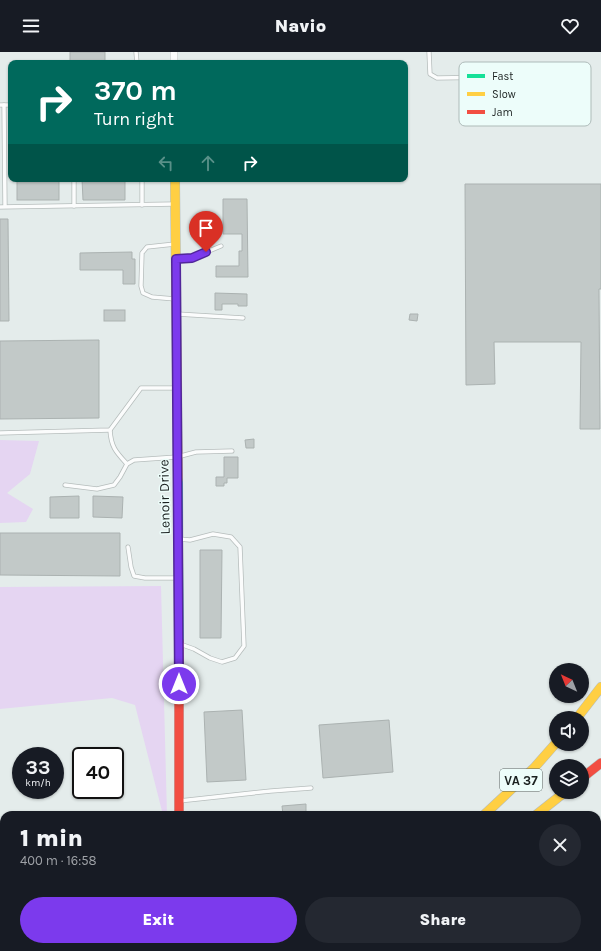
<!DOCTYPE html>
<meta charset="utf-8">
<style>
:root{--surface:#171b24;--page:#242831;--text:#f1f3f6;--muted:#9ea1a6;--accent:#7c3aed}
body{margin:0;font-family:Karla,sans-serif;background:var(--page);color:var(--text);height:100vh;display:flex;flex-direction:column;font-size:15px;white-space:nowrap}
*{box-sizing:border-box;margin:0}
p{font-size:13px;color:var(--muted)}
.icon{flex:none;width:22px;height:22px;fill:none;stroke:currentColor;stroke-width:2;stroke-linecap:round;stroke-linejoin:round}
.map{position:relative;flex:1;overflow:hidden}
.details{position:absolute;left:0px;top:759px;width:601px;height:140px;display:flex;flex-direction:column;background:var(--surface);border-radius:12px 12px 0 0;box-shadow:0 1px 3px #0004}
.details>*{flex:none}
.hud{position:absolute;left:8px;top:8px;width:400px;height:122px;border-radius:8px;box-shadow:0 1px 3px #0004;background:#00695c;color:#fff;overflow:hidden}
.needle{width:26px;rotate:317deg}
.fabs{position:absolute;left:549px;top:611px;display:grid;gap:8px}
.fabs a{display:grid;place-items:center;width:40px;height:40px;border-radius:50%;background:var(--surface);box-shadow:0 1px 3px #0004;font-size:20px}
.speed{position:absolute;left:12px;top:695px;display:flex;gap:8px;font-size:20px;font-weight:700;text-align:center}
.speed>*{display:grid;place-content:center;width:52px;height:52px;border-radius:50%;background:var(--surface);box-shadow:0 1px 3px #0004;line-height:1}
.speed small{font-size:10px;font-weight:400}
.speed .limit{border:2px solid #111;border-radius:6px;background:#fff;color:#111}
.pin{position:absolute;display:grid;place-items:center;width:34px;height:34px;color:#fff;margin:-41px -17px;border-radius:50% 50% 50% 0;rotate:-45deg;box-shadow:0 0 4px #0007}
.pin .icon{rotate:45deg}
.me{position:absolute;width:44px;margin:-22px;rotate:0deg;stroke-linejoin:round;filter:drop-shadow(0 0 3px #0008)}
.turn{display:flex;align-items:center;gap:14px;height:84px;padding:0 20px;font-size:18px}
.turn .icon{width:52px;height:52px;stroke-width:2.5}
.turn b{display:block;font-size:28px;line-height:34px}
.lanes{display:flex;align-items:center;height:38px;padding:0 20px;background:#0003;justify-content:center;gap:20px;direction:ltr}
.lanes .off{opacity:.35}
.round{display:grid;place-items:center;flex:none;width:42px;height:42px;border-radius:21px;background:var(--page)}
.summary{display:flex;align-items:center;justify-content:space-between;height:68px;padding:0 20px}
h1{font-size:24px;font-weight:800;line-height:30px}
.cta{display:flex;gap:8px;margin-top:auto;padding:8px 20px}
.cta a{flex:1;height:46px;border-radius:24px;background:var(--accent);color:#fff;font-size:16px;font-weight:800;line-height:46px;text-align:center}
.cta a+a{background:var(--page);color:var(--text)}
header{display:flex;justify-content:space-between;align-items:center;height:52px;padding:0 20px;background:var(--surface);font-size:18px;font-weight:800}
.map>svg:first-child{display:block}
.green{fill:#e5d5f2}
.building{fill:#c2c9c8;stroke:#abb2b1}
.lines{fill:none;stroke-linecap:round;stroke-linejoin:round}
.lane-casing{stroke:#b6bdbc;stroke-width:5}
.street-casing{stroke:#b6bdbc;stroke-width:8}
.fast-casing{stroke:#b6bdbc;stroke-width:10}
.slow-casing{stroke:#b6bdbc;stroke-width:10}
.jam-casing{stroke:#b6bdbc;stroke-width:10}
.lane{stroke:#fbfcfc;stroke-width:3.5}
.street{stroke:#fbfcfc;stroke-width:7}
.fast{stroke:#16e098;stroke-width:9}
.slow{stroke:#ffcf43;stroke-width:9}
.jam{stroke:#f24e42;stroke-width:9}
.route-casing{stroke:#51269a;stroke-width:10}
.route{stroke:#7c3aed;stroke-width:7}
.labels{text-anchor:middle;stroke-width:3;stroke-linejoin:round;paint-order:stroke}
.shield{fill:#edfdfa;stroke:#5a6361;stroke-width:1}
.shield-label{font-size:13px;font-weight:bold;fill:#1b2120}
.street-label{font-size:14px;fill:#1b2120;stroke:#edfdfa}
.key{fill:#edfdfa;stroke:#aebbb9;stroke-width:1}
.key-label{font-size:11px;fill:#1b2120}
</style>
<header><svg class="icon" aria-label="menu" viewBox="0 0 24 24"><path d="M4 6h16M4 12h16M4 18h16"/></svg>Navio<svg class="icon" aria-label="heart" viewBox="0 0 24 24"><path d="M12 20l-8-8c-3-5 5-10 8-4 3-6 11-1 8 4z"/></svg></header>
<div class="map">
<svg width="601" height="899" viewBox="0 0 601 899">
<rect width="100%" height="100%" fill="#e4eceb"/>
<g class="green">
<path d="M0 388 39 389 30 422 7 441 33 457 26 470 0 471Z"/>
<path d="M161 534 167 763H163L135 653 112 646 0 657V535Z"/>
</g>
<g class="building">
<rect x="70" y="0" width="35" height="11"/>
<rect x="17" y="127" width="42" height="21"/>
<path d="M82 127H125V148H83Z"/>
<path d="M465 132H601V237H599L600 377H580L581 290H494L495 332 466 333Z"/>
<path d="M223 147H247L248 225H216V214H239V199H242V182H223Z"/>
<path d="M0 167H8L9 269H0Z"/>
<path d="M132 200V207H135V232H123V218H80V201Z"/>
<path d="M215 241 247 242V254H238V252H222V258H215Z"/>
<rect x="104" y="258" width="21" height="11"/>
<path d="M410 262H418L417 269 409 268Z"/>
<path d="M99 288V366L0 367V289Z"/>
<path d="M254 387V396H246L245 388Z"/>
<path d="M224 405H238V426H227V431H224V434H216V425H224Z"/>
<path d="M79 444V466H50V445Z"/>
<path d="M93 444 123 445 122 466 93 465Z"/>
<path d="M0 481H120V524L0 523Z"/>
<path d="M200 498H222L221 586H200Z"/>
<path d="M242 658 246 728 207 730 204 660Z"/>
<path d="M389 668 393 720 323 726 319 673Z"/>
<path d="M306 752V763H283L282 754Z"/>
</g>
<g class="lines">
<defs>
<g id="lane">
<path d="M136 0 137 11"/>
<path d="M429 0 430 22 437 26 502 25"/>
<path d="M0 53H11"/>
<path d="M4 53 5 154"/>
<path d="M142 153V127"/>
<path d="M74 154V127"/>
<path d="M0 155 175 152"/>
<path d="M176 207 192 206 221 194"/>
<path d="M175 247 152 245 143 241 141 234 142 201 147 195 175 192"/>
<path d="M177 262 243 266"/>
<path d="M110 378C111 395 116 400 127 412"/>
<path d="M0 381 110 378 141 336H176"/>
<path d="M65 433 97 437 114 433 120 425 127 412 134 408 177 405 196 400 232 399"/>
<path d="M179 487 190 488 213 482 231 485 240 495 244 594 235 606 222 610 210 606 194 597 180 592"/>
<path d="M128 495 131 515 134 524 145 526H178"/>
<path d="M179 749 271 739 311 736"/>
<path d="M0 787 4 788"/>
<path d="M187 895 189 899"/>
</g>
<g id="street">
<path d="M174 0V11"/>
<path d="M597 881 601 882"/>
</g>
<g id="fast">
<path d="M178 428 179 589"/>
<path d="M597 817 601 820"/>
<path d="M337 899 341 895"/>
<path d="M381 899 386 895"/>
</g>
<g id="slow">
<path d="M175 127 178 428"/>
<path d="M577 666 601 635"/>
<path d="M484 763 534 716 556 691"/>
<path d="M536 763 565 740"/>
</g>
<g id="jam">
<path d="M179 589V763"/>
<path d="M582 726 601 711"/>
</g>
</defs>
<use href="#lane" class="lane-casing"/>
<use href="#street" class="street-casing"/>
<use href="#fast" class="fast-casing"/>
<use href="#slow" class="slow-casing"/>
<use href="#jam" class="jam-casing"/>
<use href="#lane" class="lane"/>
<use href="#street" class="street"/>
<use href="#fast" class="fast"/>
<use href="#slow" class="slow"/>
<use href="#jam" class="jam"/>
</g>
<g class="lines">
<defs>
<path id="route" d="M179 632 176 207 192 206 206 200"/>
</defs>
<use href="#route" class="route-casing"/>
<use href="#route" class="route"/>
</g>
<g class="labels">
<rect class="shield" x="500" y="717" width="42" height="22" rx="3"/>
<g class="shield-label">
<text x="521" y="733">VA 37</text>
</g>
<g class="street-label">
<text transform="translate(164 445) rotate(-91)" y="5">Lenoir Drive</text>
</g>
</g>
<rect x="459" y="10" width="132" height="64" rx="6" class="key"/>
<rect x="467" y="22" width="18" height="4" fill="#16e098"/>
<rect x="467" y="40" width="18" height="4" fill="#ffcf43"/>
<rect x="467" y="58" width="18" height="4" fill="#f24e42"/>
<g class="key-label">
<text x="492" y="28">Fast</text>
<text x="492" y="46">Slow</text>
<text x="492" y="64">Jam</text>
</g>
</svg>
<div class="fabs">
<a><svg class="needle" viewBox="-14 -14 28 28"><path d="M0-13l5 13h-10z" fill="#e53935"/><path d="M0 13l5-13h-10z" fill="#9ea1a6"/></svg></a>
<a><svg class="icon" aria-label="sound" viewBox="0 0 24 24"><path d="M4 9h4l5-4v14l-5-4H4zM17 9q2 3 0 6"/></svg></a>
<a><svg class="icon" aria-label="layers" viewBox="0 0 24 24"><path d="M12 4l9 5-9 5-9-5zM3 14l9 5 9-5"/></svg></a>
</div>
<div class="speed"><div>33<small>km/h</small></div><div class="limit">40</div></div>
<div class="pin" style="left:206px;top:200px;background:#d93025"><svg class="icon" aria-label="arrive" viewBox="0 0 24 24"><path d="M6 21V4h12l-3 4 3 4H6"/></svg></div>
<svg class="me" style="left:179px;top:632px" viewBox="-20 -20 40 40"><circle r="17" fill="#7c3aed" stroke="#fff" stroke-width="3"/><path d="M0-11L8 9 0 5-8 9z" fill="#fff"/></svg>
<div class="hud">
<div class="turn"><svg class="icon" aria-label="right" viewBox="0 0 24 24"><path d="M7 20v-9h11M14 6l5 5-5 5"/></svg><div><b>370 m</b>Turn right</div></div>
<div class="lanes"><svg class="icon off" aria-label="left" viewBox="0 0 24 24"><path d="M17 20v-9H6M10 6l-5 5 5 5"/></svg><svg class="icon off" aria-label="ahead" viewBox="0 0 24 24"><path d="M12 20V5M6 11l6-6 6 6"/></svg><svg class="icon" aria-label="right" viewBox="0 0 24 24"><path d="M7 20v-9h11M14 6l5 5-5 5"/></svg></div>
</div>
<section class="details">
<div class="summary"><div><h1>1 min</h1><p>400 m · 16:58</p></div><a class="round"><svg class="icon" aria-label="close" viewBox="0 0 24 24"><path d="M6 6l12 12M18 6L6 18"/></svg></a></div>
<div class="cta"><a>Exit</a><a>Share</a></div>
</section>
</div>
